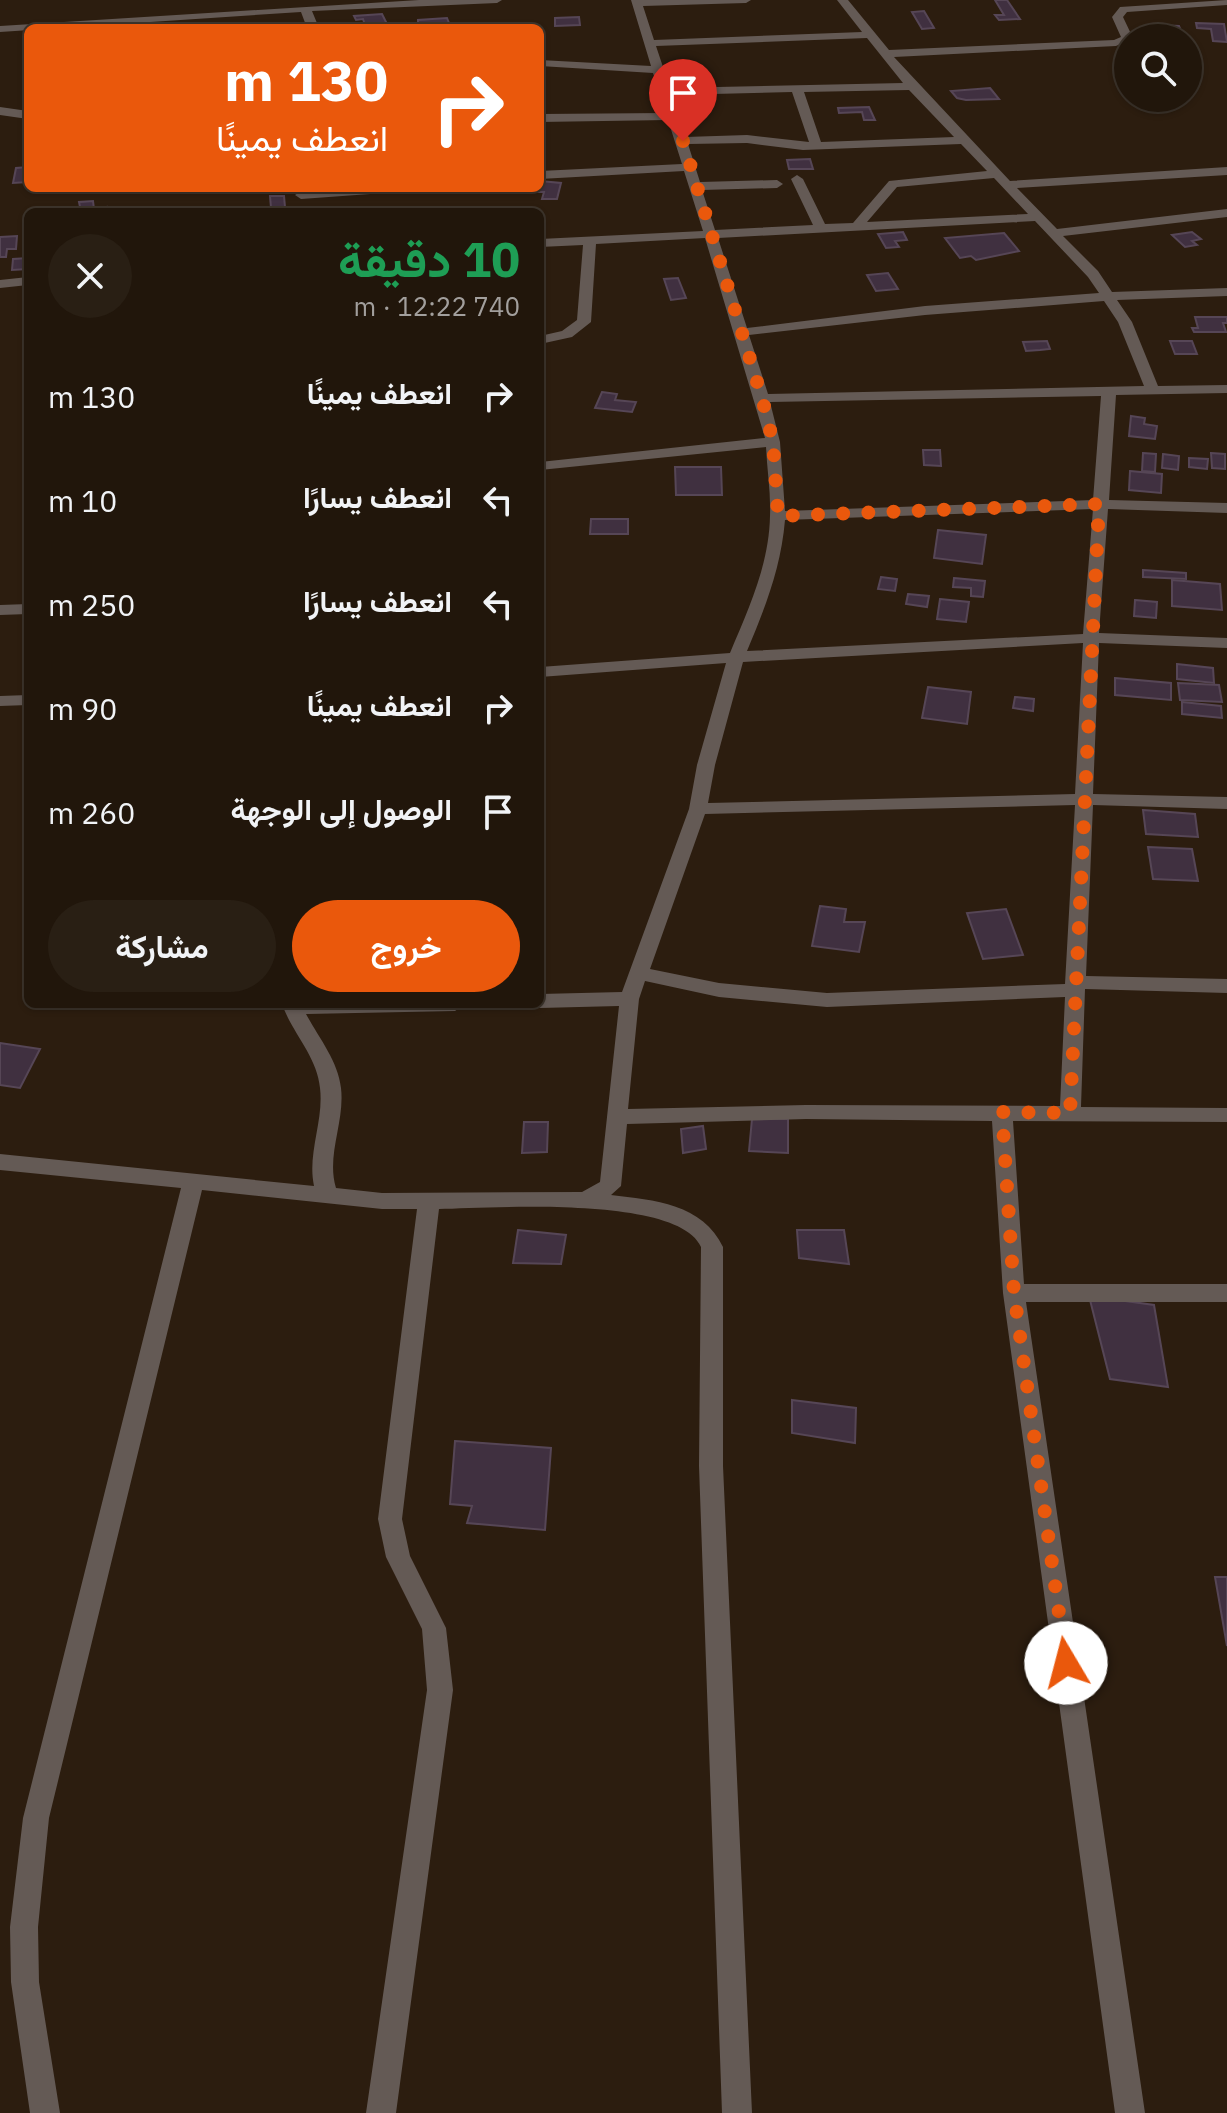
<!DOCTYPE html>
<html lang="ar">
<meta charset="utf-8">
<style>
:root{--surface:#21160b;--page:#291f14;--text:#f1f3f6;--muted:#a29f9d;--line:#3e352c;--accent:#ea580c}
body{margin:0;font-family:"IBM Plex Sans",Vazirmatn,sans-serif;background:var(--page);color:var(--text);direction:rtl;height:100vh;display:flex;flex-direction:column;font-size:30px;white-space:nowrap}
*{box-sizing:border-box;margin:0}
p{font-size:26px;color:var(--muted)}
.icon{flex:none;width:44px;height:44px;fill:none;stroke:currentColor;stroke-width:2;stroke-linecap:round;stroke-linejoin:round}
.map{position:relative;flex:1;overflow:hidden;direction:ltr}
.panel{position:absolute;left:24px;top:208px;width:520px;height:800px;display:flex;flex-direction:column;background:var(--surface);border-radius:12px;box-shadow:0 2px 6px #0004,0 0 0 2px var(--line);direction:rtl}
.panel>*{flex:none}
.guide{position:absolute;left:24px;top:24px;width:520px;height:168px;border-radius:12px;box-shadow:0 2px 6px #0004,0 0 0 2px var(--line);direction:rtl;background:#ea580c;color:#fff;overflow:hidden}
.controls{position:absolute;left:1114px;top:24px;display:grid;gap:16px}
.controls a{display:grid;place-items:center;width:88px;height:88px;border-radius:50%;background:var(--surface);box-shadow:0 2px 6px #0004,0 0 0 2px var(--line);font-size:40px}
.pin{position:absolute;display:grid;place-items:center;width:68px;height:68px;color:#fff;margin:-82px -34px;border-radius:50% 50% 50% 0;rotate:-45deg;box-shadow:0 0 8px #0007}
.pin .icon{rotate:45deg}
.me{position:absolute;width:88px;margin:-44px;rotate:352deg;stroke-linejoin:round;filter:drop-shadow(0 0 6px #0008)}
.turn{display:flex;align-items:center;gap:28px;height:168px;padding:0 24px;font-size:36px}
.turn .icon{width:104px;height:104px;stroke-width:2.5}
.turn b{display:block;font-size:56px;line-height:68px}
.round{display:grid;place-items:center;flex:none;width:84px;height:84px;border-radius:42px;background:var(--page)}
.summary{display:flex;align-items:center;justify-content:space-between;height:136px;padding:0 24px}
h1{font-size:48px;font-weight:700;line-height:60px;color:#1e9e55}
.primary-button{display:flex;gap:16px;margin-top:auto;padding:16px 24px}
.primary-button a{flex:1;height:92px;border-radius:48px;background:var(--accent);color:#fff;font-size:32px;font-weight:700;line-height:92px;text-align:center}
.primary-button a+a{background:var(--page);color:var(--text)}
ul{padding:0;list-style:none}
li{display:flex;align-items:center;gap:24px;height:104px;padding:0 24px}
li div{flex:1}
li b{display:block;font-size:30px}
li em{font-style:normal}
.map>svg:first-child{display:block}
.building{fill:#403040;stroke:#564656;stroke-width:2}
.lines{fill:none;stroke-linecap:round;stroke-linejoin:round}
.minor{fill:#645a55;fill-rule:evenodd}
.route{stroke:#ea580c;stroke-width:14;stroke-dasharray:0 25.2}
</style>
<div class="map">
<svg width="1227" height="2113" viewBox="0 0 1227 2113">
<rect width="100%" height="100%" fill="#2c1d0f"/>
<g class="building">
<path d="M995 0H1007L1020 19 999 20 995 15H1004Z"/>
<path d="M924 11 934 28 922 29 912 12Z"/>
<path d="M382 14 388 26 365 25 363 19 356 20 354 16Z"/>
<path d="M579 17 580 25 555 26V18Z"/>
<path d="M447 18 451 28H421L418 24V20Z"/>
<path d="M1196 23 1224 24 1227 42 1213 41 1211 29 1197 28Z"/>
<path d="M1156 25 1179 26 1184 38H1159Z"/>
<path d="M990 88 999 99 966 100 957 98 951 91Z"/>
<path d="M869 107 875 120H864L862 112 839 113 838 108Z"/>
<path d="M810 159 813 169H789L787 160Z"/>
<path d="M28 167V182L13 183 16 168Z"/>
<path d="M540 181 561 183 557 199H542L544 192H531L532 188H540Z"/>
<path d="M270 196H284L285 207 271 208Z"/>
<path d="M93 201 94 209 107 207 108 212H81L79 202Z"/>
<path d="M903 232 907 240 895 241 899 247 886 248 878 234Z"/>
<path d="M1192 232 1201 239 1192 241 1197 245 1185 247 1172 235Z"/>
<path d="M1004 233 1019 251 976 260 971 256 960 258 945 238Z"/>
<path d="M17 236 16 249H7L6 257H0V237Z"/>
<path d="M28 258V269L12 270 13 259Z"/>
<path d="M888 273 898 289 876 291 867 275Z"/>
<path d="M678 278 686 298 671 300 664 279Z"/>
<path d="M1195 317H1227V323H1223L1226 332H1194L1192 328H1198Z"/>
<path d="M1047 341 1050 349 1040 350 1026 351 1023 342Z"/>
<path d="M1170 341H1192L1197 354H1175Z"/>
<path d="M602 392 617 394 615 400 636 402 632 412 595 408Z"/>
<path d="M1131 416 1145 418 1144 424 1157 426 1155 439 1129 436Z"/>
<path d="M923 450H940L941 466 924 465Z"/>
<path d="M1143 453 1156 454 1155 472 1142 471Z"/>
<path d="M1211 453 1225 454V469L1212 468Z"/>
<path d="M1163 454 1179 456 1178 470 1162 468Z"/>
<path d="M1189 458 1208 459 1207 469 1189 467Z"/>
<path d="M675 467H721L722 495H676Z"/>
<path d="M1130 471 1162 474 1161 493 1129 490Z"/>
<path d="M591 519H628V534H590Z"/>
<path d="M938 530 986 535 982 564 934 558Z"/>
<path d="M1143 570 1186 573V579L1143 577Z"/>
<path d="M881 577 897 579 895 591 878 589Z"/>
<path d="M954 578 985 581 983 597 971 596V588L953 587Z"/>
<path d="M1172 580 1220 584 1222 610 1172 606Z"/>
<path d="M908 594 929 596 927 607 906 604Z"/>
<path d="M940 599 969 602 966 622 937 619Z"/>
<path d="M1135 600 1157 602 1156 618 1134 616Z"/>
<path d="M1177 664 1213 668 1214 683 1177 679Z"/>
<path d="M1115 678 1171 683V700L1115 695Z"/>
<path d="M1178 683 1219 685 1222 702 1180 700Z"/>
<path d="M928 687 971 692 967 724 922 718Z"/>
<path d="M1015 697 1034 699 1033 711 1013 708Z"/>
<path d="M1182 702 1221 706 1222 718 1182 714Z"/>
<path d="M1143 810 1195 814 1198 837 1146 834Z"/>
<path d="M1148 847 1192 849 1198 881 1153 879Z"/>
<path d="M820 906 846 909 844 922H865L859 952 812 946Z"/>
<path d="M1006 909 1023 955 983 959 967 913Z"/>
<path d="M0 1043 40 1049 20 1088 0 1085Z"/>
<path d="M752 1119H788V1153L749 1151Z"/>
<path d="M524 1122H548L547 1152 522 1153Z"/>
<path d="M703 1126 706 1149 683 1153 681 1129Z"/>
<path d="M518 1230 566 1235 561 1264 513 1263Z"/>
<path d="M797 1230H844L849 1264 799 1258Z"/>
<path d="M1089 1296 1154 1305 1168 1387 1110 1379Z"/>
<path d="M792 1400 856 1408 855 1443 792 1433Z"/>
<path d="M455 1441 551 1448 545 1530 467 1523 472 1506 450 1504Z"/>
<path d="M1215 1577H1227V1646Z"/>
</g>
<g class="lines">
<g class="minor">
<path d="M419 0H502L497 3 312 11 319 28H307L301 12 0 32V26Z"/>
<path d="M631 0H751L746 3 643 6 654 40 862 32 837 0H848L889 50 1114 40 1121 37 1112 17 1120 7 1227 0V5L1127 12 1123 17 1133 38 1116 46 894 57 1010 181 1227 167V175L1017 188 1057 229 1227 209V217L1063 236 1098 271 1112 292 1227 288V296L1117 300 1132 322 1158 386 1227 385V393L1116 395 1109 500 1227 503V513L1108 509 1099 633 1227 638V648L1099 643 1093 794 1227 797V809L1093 805 1086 976 1227 979V993L1085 989 1081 1107 1227 1108V1122L1013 1121 1024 1284H1227V1302H1026L1145 2113H1115L1003 1293 992 1121 806 1119 627 1124 621 1186 611 1195C654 1200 703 1204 723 1247V1466L752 2113H722L699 1466 701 1247C678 1195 491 1208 439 1209L402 1519 410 1556 446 1628 453 1690 396 2113H366L427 1690 422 1629 386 1557 378 1519 417 1209H382L202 1190 49 1818 38 1927 39 1982 60 2113H30L11 1982 10 1927 23 1818 181 1188 0 1170V1154L314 1186C307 1153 324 1121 320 1088 317 1056 292 1033 282 1004H465L455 1011 306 1014C319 1038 338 1061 341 1088 345 1122 326 1155 336 1188L382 1193 582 1192 600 1182 619 1006 540 1008 532 1004H540V994L622 992 689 809 697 765 726 663 540 677V667L730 653C749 608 769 565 770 516 771 493 767 470 766 447L540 470V462L765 438 705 238 596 244 591 322 572 337 540 344V336L562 331 577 320 583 245 540 247V239L703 231 684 171 540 179V171L682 164 668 120 540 122V114L666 113 653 73 540 66V60L651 66ZM867 38 903 83 670 88 656 46ZM909 90 954 137 821 142 804 92ZM792 92 809 142 747 135 685 137 679 119 682 116 678 113 672 95ZM747 143 803 150 961 144 987 171 889 181 853 223 825 224 803 179 797 175 791 179 813 225 715 230 702 190 777 188 783 184 777 180 700 182 688 144ZM994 178 1028 214 867 222 897 187ZM1035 221 1088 277 1099 293 925 306 747 328 718 238ZM1104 301 1118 322 1144 386 768 394 749 335 925 315ZM1101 396 1093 500 785 511 780 442 770 402ZM1093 509 1083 634 747 651C765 608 781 568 785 520ZM1083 643 1075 794 708 803 715 765 743 662ZM1075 805 1065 984 827 993 719 983 650 969 705 814ZM645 981 719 997 827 1007 1065 997 1060 1106 806 1105 628 1109 639 999Z"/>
<path d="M0 107 28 111V119L0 115Z"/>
<path d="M346 188H404L398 192 301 199 295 195 301 191Z"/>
<path d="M28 277V285L0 288V280Z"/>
<path d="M28 604V614L0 615V605Z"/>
<path d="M28 695V705L0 706V696Z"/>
</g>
</g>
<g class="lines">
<path class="route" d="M683 141 762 398 773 442 778 516 1099 504 1070 1113 1002 1112 1014 1293 1066 1663"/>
</g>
</svg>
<div class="controls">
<a><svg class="icon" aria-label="search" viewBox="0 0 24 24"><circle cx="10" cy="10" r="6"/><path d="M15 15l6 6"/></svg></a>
</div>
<div class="pin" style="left:683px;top:141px;background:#d93025"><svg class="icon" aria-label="arrive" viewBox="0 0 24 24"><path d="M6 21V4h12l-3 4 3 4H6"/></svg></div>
<svg class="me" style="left:1066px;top:1663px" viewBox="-20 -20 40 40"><circle r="19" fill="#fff"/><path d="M0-13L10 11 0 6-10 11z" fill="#ea580c"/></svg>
<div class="guide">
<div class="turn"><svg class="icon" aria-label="right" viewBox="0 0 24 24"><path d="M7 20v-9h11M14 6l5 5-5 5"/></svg><div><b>130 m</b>انعطف يمينًا</div></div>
</div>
<section class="panel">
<div class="summary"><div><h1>10 دقيقة</h1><p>740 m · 12:22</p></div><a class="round"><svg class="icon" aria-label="close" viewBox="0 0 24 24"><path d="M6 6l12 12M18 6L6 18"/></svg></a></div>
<ul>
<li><svg class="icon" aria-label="right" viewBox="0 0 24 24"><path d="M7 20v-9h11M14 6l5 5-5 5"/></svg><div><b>انعطف يمينًا</b></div><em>130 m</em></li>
<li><svg class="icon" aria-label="left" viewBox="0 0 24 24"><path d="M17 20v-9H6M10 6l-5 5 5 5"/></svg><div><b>انعطف يسارًا</b></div><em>10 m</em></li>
<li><svg class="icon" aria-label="left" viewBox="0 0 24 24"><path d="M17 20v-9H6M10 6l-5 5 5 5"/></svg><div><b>انعطف يسارًا</b></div><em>250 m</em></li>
<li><svg class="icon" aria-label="right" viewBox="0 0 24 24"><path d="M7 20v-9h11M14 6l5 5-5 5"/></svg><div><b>انعطف يمينًا</b></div><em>90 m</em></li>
<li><svg class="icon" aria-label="arrive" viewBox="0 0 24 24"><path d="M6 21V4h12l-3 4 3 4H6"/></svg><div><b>الوصول إلى الوجهة</b></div><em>260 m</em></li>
</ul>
<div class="primary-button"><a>خروج</a><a>مشاركة</a></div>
</section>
</div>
